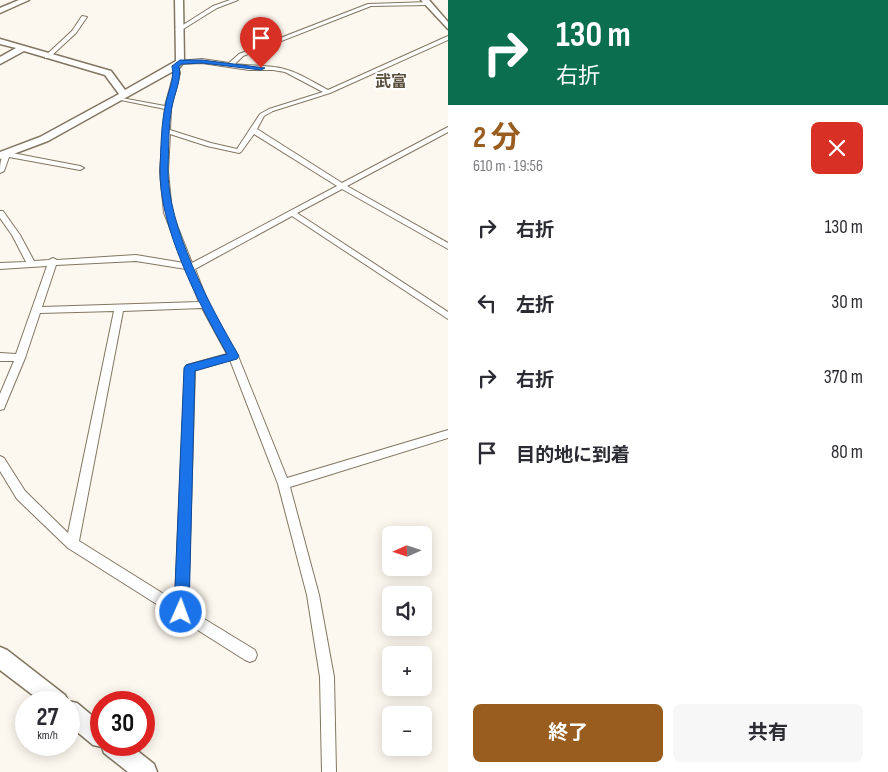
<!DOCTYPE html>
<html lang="ja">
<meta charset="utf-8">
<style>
:root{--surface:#fff;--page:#f7f7f7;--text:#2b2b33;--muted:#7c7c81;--accent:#9a5d20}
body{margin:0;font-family:"Sofia Sans Condensed","Noto Sans JP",sans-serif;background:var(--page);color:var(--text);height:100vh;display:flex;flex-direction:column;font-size:19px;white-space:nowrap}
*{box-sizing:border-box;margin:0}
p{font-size:16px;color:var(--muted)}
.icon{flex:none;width:28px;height:28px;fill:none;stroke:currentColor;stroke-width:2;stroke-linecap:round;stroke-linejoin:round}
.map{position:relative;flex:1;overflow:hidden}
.details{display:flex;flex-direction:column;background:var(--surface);width:440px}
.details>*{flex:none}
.top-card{background:#0b6e4f;color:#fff;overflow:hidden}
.needle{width:32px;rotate:267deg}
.tools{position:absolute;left:382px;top:526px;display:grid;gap:10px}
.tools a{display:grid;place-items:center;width:50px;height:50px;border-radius:8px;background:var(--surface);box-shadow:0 2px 12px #0003;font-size:25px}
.speed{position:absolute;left:15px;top:691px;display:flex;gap:10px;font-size:25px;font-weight:700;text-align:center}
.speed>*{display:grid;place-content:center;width:65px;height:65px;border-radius:50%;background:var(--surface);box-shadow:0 2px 12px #0003;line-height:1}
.speed small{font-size:12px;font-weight:400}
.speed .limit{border:8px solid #d22;background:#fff;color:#111}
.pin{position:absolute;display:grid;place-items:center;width:42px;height:42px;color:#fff;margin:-51px -21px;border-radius:50% 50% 50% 0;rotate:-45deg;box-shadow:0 0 5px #0007}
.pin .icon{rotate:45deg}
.me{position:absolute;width:55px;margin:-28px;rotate:2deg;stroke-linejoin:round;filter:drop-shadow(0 0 4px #0008)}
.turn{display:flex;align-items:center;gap:18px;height:105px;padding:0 25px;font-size:22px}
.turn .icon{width:65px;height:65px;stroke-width:2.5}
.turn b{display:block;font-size:35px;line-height:42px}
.round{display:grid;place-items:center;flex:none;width:52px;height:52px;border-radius:8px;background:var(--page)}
.head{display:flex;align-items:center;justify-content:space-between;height:85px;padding:0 25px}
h1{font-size:30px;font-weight:700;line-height:38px;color:var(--accent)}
.cta{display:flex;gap:10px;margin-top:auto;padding:10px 25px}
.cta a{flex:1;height:58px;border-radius:8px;background:var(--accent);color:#fff;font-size:20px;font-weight:700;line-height:58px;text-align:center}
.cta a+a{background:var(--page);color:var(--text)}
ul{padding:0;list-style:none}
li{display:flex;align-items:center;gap:15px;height:75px;padding:0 25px}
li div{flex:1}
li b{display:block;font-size:19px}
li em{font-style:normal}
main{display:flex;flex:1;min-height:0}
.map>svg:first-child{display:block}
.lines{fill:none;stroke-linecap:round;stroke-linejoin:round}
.street-casing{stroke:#827662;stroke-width:2}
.secondary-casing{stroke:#827662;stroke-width:3}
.street{fill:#fff;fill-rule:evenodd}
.secondary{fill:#fff;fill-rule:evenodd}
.route{fill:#1a73e8;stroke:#114b97}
.labels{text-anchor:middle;stroke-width:4;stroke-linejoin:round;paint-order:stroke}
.far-quarter-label{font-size:16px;font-weight:bold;fill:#594d3b;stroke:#fff}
</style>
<main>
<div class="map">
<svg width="448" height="772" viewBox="0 0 448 772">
<rect width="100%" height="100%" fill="#fdf8ef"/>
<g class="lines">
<defs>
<g id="street">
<path d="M230 0H238L217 8 180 31 175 30 213 6Z"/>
<path d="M430 2 428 5 371 6 243 56 235 64C248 66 261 65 274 67 294 69 311 81 328 90L448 36V40L330 93 273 111 264 116 257 129 342 183 448 127V132L347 186 448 243V249L342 189 297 213 448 312V319L292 216 195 269 209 305 238 356 287 478 448 430V438L290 487 319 595 334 677 336 772H322L320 677 307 595 278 484 230 360 195 370 188 609 255 650 257 655 255 660 250 662 245 660 68 548 17 499 0 471V456L4 458 25 491 68 533 114 311 40 313 25 358 5 406 4 409 0 410V394L14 361H0V353L16 354 47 266 0 269V263L26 262 12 235 0 218V211H3L20 235 34 261 49 260 53 258 57 260 136 255 184 263 164 213 160 171 165 109 116 99V97L165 106 174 73 173 66 178 65 180 73 171 108 170 130 211 143 237 149 260 114 269 109 323 92 285 72 273 70H249L202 63 180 64 178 63V61L202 59 229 63 239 54 368 4ZM170 134 207 146 239 153 241 152 254 134 337 186 192 263 172 213 168 171ZM136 261 186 269 199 302 42 307 56 265ZM202 308 227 354 187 365 185 368 175 601 79 541 123 311Z"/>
<path d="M82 16 87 17 76 33 49 58H45V56L72 31Z"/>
<path d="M7 152 80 166 84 168 80 170 9 157 4 171 0 173C0 166 0 155 7 152Z"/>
</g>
<g id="secondary">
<path d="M19 0H29L0 13V8Z"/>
<path d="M175 0H183L184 62 179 68 48 141 0 159V152L40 137 119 94 105 75 24 51 0 64V57L16 48 0 44V39L111 71 125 90 176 61Z"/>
<path d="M421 0H429L448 22V29Z"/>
<path d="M0 647 7 650 65 695 68 701 77 703 101 723V745H130L154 764 157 772H128L104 753 102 747 93 745 69 725V702H42L0 670Z"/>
</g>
</defs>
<use href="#street" class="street-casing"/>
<use href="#secondary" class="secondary-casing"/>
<use href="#street" class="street"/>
<use href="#secondary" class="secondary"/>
</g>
<path class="route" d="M180 60H202L265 68 261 70 202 63 182 64 179 66C182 80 174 94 172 107 168 127 169 149 168 168 167 227 210 306 239 356L237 359 195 371 189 612 187 617 181 619 176 617 174 612 184 368 186 365 227 354C199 304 158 226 160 168 161 148 161 126 165 107 167 93 175 80 172 66Z"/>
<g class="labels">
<g class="far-quarter-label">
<text x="391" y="87">武富</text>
</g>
</g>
</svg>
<div class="tools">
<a><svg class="needle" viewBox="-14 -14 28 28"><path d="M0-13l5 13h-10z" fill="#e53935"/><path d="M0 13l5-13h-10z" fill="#7c7c81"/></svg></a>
<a><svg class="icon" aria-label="sound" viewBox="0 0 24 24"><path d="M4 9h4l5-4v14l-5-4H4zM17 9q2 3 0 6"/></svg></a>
<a>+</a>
<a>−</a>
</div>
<div class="speed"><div>27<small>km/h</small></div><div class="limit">30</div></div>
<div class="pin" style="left:261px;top:68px;background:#d93025"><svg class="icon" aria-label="arrive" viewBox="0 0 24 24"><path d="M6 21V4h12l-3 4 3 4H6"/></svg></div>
<svg class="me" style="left:181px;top:612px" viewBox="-20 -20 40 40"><circle r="17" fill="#1a73e8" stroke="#fff" stroke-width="3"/><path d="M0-11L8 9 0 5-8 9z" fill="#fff"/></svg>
</div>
<section class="details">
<div class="top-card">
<div class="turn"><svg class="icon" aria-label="right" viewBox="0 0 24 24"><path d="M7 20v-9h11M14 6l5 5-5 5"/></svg><div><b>130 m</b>右折</div></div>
</div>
<div class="head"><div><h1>2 分</h1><p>610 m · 19:56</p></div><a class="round" style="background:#d93025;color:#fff"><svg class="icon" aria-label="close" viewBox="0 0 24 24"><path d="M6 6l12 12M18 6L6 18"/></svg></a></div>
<ul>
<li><svg class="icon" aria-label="right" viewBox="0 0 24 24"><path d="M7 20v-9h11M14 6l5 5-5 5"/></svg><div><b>右折</b></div><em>130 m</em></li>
<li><svg class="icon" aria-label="left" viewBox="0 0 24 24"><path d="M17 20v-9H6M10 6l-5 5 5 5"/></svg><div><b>左折</b></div><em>30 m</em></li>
<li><svg class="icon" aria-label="right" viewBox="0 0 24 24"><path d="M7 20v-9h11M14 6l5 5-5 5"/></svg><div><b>右折</b></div><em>370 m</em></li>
<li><svg class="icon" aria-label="arrive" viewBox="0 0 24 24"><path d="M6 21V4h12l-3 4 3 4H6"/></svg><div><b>目的地に到着</b></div><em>80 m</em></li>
</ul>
<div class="cta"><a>終了</a><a>共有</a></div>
</section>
</main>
